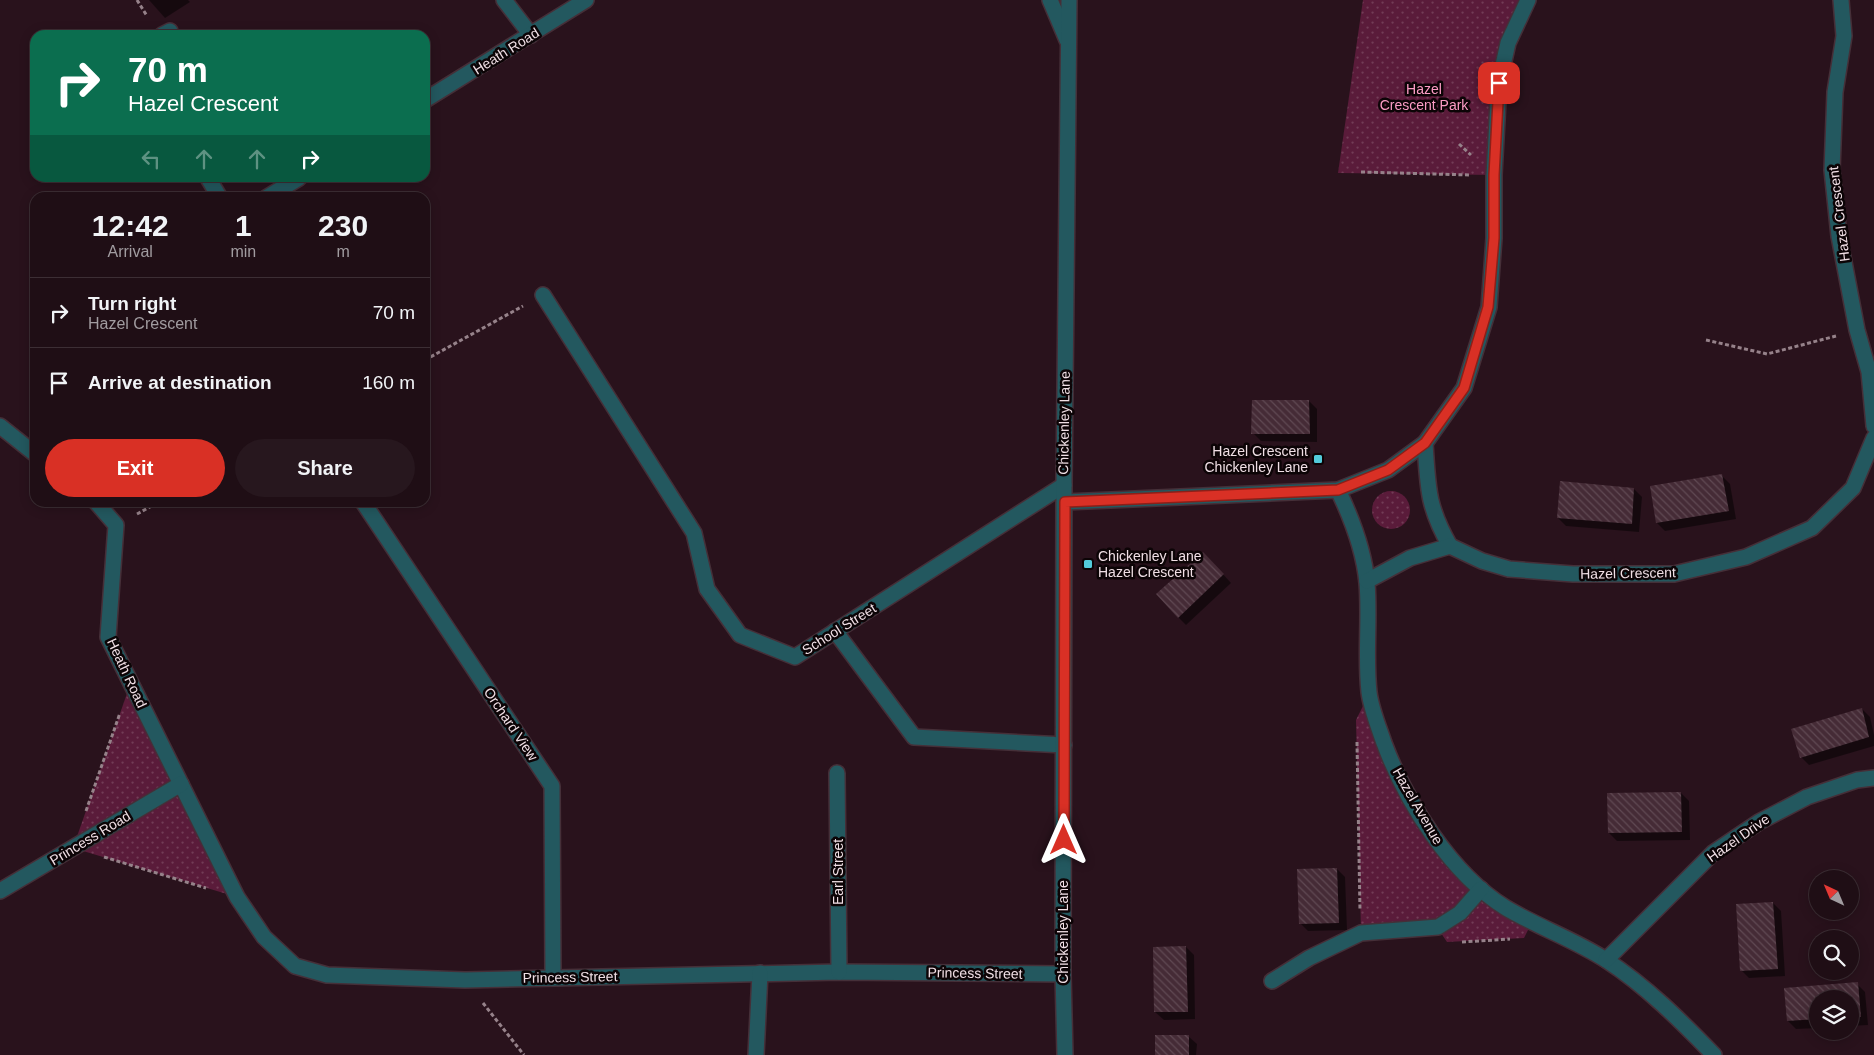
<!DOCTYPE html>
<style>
:root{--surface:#1f0e15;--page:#27171e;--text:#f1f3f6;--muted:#a19ca0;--line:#3c2e34;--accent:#d93025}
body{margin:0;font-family:Arial,sans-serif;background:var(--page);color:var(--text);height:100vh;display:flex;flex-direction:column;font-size:19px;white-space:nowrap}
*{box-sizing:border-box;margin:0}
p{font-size:16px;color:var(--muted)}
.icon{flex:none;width:28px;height:28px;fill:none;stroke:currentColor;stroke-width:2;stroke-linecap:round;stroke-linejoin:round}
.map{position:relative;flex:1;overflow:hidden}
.side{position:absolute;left:30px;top:192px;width:400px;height:315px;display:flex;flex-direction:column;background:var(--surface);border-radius:15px;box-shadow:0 2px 12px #0003,0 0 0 1px var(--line)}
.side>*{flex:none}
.guide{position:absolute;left:30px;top:30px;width:400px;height:152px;border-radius:15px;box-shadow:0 2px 12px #0003,0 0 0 1px var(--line);background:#0b6e4f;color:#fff;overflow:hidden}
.needle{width:32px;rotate:316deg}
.controls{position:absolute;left:1809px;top:870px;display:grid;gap:10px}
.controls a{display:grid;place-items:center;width:50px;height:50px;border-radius:50%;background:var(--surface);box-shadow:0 2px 12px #0003,0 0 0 1px var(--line);font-size:25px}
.pin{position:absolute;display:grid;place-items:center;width:42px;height:42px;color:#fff;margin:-21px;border-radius:10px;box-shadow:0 2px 8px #0006}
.me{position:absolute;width:55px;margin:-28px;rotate:0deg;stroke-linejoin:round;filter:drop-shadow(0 0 4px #0008)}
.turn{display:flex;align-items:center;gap:18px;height:105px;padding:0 15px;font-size:22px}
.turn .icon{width:65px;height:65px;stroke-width:2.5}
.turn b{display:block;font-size:35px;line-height:42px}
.lanes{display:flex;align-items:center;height:48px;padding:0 15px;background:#0003;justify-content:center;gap:25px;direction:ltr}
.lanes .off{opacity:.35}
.eta{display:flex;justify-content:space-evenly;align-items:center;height:85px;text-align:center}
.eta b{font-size:30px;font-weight:700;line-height:35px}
.action{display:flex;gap:10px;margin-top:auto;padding:10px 15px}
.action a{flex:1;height:58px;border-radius:30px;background:var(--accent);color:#fff;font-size:20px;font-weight:700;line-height:58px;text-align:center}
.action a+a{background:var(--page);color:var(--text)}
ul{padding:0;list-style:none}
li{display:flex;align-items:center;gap:15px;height:70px;padding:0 15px;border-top:1px solid var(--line)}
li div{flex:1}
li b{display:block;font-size:19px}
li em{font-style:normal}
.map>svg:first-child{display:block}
.grass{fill:url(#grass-dots)}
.shadow{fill:#0007}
.building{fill:url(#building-back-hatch)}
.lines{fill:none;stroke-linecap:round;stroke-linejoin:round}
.minor-casing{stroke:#452f38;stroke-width:18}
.path{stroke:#96828a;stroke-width:3;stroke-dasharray:4 2.5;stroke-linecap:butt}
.minor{stroke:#23585f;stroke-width:15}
.route-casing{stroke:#8d1f18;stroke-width:12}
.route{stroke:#d93025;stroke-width:9}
.poi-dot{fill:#53cbdb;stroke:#0c0406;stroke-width:2}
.labels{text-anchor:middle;stroke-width:5;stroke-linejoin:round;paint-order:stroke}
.street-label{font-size:14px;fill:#f0dfe5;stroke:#0c0406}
.park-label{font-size:14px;fill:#fc9cc5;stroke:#0c0406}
.poi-label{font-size:14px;fill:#f0dfe5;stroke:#0c0406;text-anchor:end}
</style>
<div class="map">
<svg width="1874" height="1055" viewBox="0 0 1874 1055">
<defs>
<pattern id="grass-dots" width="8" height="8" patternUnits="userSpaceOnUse" patternTransform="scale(1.25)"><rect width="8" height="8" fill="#5a1b3a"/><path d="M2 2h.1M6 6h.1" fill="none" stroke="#723c56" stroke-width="1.8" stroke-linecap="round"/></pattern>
<pattern id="building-back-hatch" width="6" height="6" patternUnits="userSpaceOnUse" patternTransform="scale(1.25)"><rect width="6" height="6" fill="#452b36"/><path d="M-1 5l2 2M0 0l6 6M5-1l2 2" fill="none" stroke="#604953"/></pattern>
</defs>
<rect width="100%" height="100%" fill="#29121c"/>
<g class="grass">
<path d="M1363 0H1528L1508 43 1494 175 1338 173Z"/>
<circle cx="1391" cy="510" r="19"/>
<path d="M131 682 237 897 73 848Z"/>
<path d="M1369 694 1384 744 1448 855 1532 922 1524 938 1447 942 1437 927 1361 933 1356 720Z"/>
</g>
<g class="shadow">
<path d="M149 0H188L190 2 165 18Z"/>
<path d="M1309 401 1317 409V442L1261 441 1253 433Z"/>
<path d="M1722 476 1730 484 1736 519 1665 531 1657 523Z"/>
<path d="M1634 489 1642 497 1639 532 1566 526 1558 518Z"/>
<path d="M1211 561 1231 583 1186 625 1178 617Z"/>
<path d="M1862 709 1870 717 1874 735V746L1809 765 1801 757Z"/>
<path d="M1681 793 1689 801 1690 840 1617 841 1609 833Z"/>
<path d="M1337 869 1345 877 1347 930 1308 931 1300 923Z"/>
<path d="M1773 903 1781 911 1785 976 1749 978 1741 970Z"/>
<path d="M1186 947 1194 955 1195 1019 1164 1020 1155 1012Z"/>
<path d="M1857 984 1865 992 1868 1025 1850 1026V999H1818V1028L1796 1029 1788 1021 1785 990Z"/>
<path d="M1188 1036 1197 1044 1196 1055H1156Z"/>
</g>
<g class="building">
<path d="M1252 400H1309L1310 434H1251Z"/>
<path d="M1722 474 1729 511 1656 523 1650 486Z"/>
<path d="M1560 481 1634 488 1632 524 1557 518Z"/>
<path d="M1203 552 1224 574 1178 618 1156 594Z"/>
<path d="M1862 708 1869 737 1800 758 1791 729Z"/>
<path d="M1681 792 1682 832 1608 833 1607 793Z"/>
<path d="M1337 868 1339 923 1299 924 1297 869Z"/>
<path d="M1773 902 1778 969 1740 971 1736 904Z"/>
<path d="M1186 946 1188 1012H1154L1153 947Z"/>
<path d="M1858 982 1861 1017H1850V999H1818V1019L1787 1021 1784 988Z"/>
<rect x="1155" y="1035" width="34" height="20"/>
</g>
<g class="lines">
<defs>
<g id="minor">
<path d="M504 0 531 35"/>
<path d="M1050 0 1067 40"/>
<path d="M1841 0 1844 36 1835 92 1832 170 1839 236 1857 330 1869 372 1874 426"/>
<path d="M162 35 170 31"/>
<path d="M425 100 586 0"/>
<path d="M208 178 220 198"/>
<path d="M266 198 299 178"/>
<path d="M543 295 694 533 707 589 740 635 795 657 1064 485"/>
<path d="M0 426 35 454"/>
<path d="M1425 443C1428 487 1427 506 1450 546"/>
<path d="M1338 490C1352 519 1364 550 1367 583 1370 619 1365 656 1369 692 1371 709 1379 728 1384 743 1406 802 1451 874 1506 908 1538 927 1575 940 1606 960 1646 986 1681 1021 1714 1055"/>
<path d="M96 502 116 525 108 637 237 897 264 937 295 966 327 975 465 980 839 972 1063 974"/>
<path d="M363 502 552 786 553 978"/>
<path d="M1065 502 1338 490 1388 470 1425 443 1464 388 1489 307 1494 238V175L1499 83 1508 43 1528 0"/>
<path d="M1367 581 1410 558 1450 546 1482 561 1509 569 1573 574H1674L1746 557 1812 528 1853 488 1874 438"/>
<path d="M835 631 914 737 1064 745"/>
<path d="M837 773 839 972"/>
<path d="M0 891 181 784"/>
<path d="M1606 960 1713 853 1759 822 1807 797 1857 780 1874 778"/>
<path d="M1272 981 1309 958 1361 933 1438 927 1460 913 1481 889"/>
<path d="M756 1055 760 973"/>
<path d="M1065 1055 1063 974 1064 485 1069 0"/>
</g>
</defs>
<use href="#minor" class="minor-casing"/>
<g class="path">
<path d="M137 0 147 16"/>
<path d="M1459 144 1471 155"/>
<path d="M1361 172 1471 175"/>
<path d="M1706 340 1767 354 1836 336"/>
<path d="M425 360 523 306"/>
<path d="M137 514 159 502"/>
<path d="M1357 742 1360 911"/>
<path d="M86 811 120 713"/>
<path d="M104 857 206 888"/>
<path d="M1462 942 1510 939"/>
<path d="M483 1003 524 1055"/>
</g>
<use href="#minor" class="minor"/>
</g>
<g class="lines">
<defs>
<path id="route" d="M1064 840 1065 502 1338 490 1388 470 1425 443 1464 388 1488 307 1494 238V175L1499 83"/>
</defs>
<use href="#route" class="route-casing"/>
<use href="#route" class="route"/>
</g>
<g class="poi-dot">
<rect x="1313" y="454" width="10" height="10" rx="2.5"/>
<rect x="1083" y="559" width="10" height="10" rx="2.5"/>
</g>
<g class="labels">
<g class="street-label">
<text transform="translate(506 51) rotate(-32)" y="5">Heath Road</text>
<text transform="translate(1839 214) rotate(-97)" y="5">Hazel Crescent</text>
<text transform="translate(1064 423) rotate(-89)" y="5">Chickenley Lane</text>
<text transform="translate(1628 573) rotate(-1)" y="5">Hazel Crescent</text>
<text transform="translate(839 629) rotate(-32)" y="5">School Street</text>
<text transform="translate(127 673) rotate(65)" y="5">Heath Road</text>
<text transform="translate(511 724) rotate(56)" y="5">Orchard View</text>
<text transform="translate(1418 806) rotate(60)" y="5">Hazel Avenue</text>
<text transform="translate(90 838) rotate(-31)" y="5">Princess Road</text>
<text transform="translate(1738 838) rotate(-35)" y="5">Hazel Drive</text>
<text transform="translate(838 872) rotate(-90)" y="5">Earl Street</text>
<text transform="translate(1063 932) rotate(-90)" y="5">Chickenley Lane</text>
<text transform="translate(975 973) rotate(1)" y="5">Princess Street</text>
<text transform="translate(570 977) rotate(-1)" y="5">Princess Street</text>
</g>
<g class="park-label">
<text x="1424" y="94">Hazel<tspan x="1424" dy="16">Crescent Park</tspan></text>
</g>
<g class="poi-label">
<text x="1308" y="456">Hazel Crescent<tspan x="1308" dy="16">Chickenley Lane</tspan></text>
<text x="1098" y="561" text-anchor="start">Chickenley Lane<tspan x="1098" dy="16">Hazel Crescent</tspan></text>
</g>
</g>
</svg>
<div class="controls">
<a><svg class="needle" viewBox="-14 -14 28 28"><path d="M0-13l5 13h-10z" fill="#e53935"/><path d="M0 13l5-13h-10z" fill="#a19ca0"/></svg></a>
<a><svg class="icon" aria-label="search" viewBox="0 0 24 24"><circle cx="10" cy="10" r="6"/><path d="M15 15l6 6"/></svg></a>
<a><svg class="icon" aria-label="layers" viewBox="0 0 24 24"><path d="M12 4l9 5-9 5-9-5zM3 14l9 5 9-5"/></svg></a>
</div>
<div class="pin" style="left:1499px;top:83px;background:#d93025"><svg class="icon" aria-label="arrive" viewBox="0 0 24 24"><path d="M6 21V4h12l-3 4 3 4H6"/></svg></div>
<svg class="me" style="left:1064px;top:840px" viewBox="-20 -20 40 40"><path d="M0-17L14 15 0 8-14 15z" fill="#d93025" stroke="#fff" stroke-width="4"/></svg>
<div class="guide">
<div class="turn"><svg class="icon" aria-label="right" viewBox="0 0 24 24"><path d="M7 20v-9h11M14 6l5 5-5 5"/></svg><div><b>70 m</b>Hazel Crescent</div></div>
<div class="lanes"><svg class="icon off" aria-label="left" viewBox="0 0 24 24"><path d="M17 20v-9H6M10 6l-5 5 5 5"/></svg><svg class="icon off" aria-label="ahead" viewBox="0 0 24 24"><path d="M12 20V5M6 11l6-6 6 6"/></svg><svg class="icon off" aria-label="ahead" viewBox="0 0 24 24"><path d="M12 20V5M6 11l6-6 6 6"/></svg><svg class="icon" aria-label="right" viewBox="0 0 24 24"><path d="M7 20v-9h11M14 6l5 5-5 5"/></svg></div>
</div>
<section class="side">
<div class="eta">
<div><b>12:42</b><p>Arrival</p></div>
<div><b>1</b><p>min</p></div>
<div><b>230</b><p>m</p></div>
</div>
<ul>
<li><svg class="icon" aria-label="right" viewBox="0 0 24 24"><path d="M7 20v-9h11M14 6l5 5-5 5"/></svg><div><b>Turn right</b><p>Hazel Crescent</p></div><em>70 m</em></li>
<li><svg class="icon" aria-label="arrive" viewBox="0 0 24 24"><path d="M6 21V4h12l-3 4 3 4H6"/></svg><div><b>Arrive at destination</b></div><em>160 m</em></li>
</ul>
<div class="action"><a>Exit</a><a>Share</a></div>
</section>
</div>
